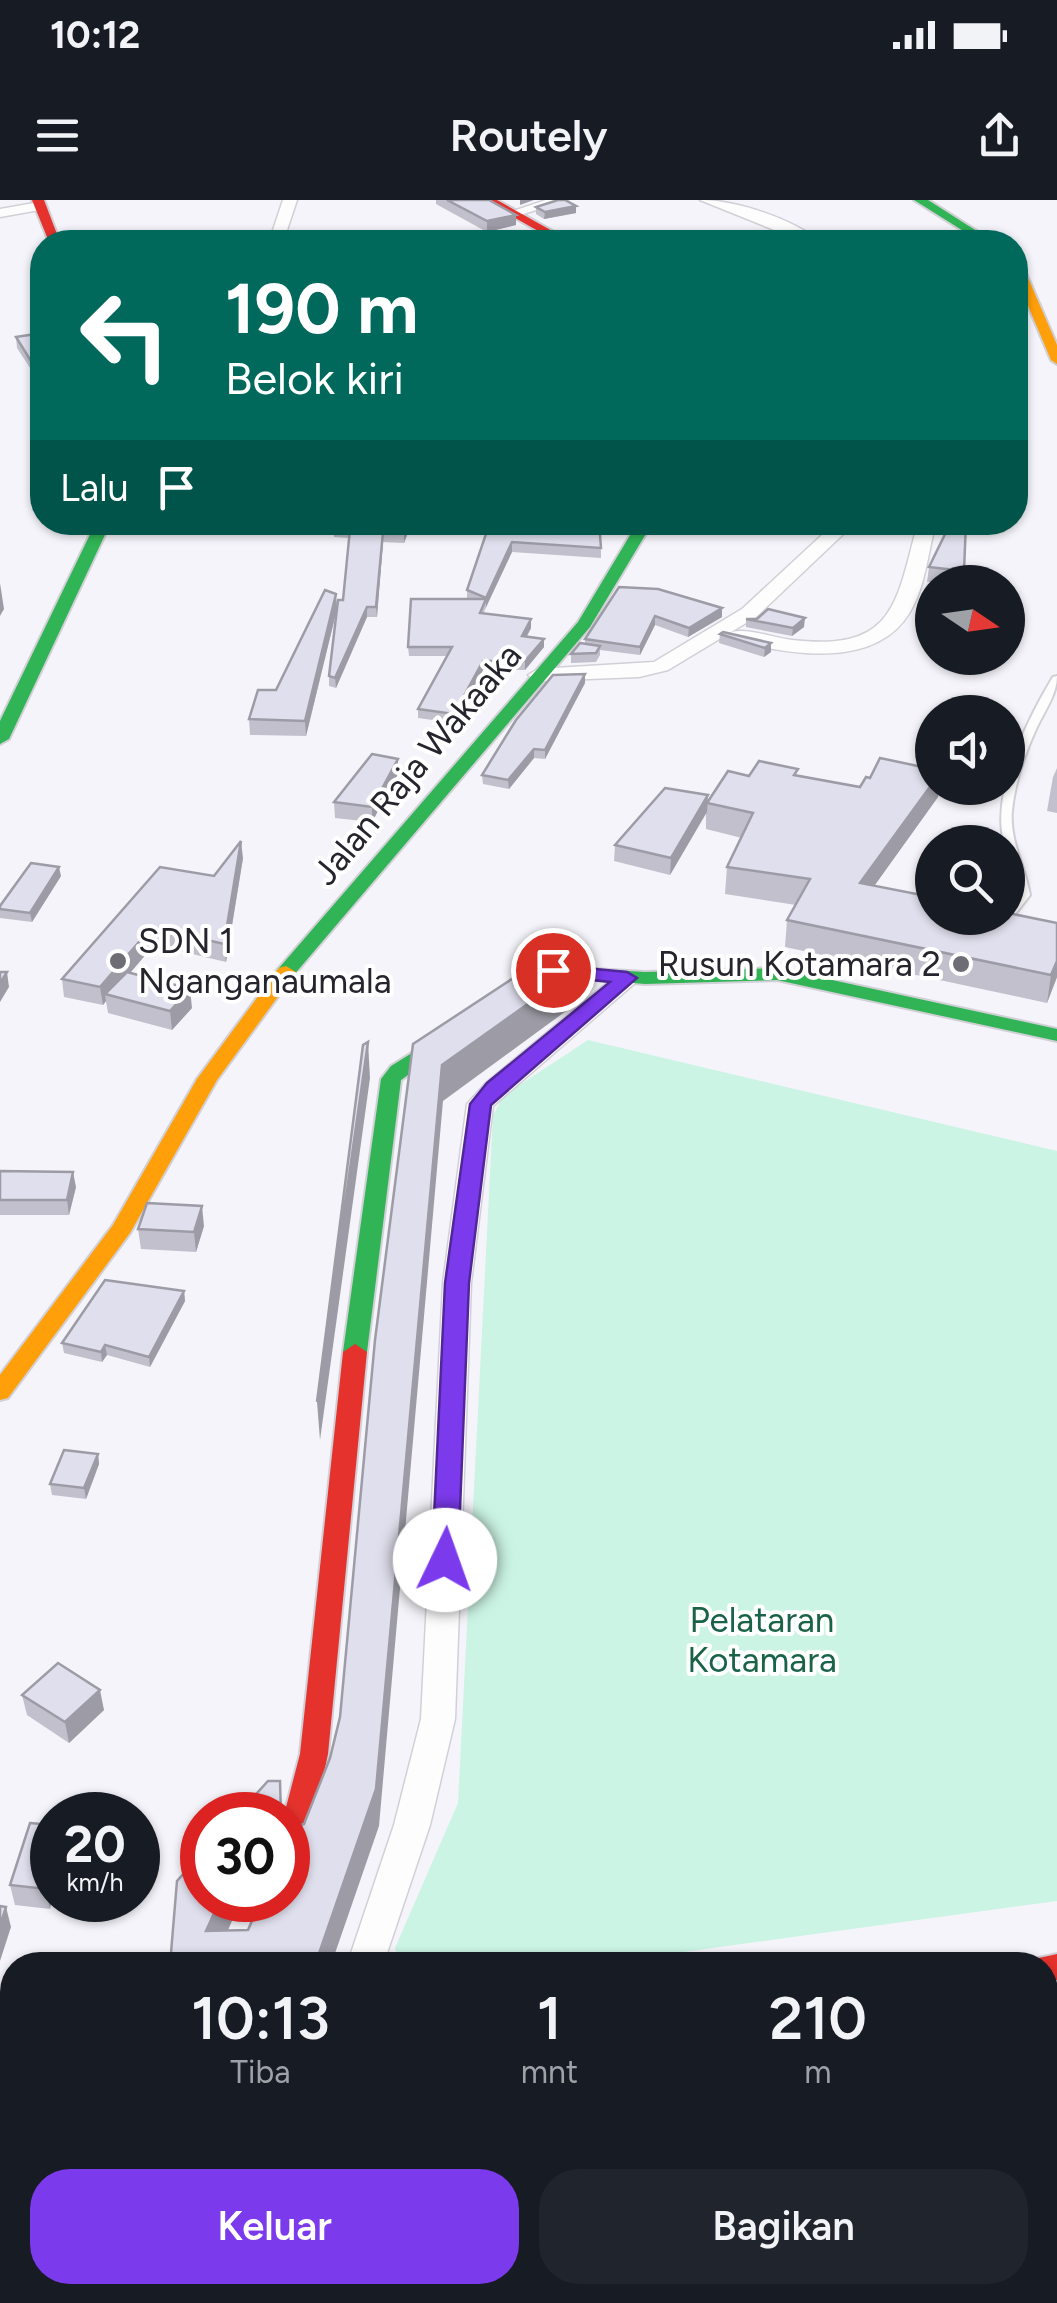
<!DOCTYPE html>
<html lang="id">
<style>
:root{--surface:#171b24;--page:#20242c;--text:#f1f3f6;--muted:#9ea1a6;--accent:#7c3aed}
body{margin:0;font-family:Figtree,sans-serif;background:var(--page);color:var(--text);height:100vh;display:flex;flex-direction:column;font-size:38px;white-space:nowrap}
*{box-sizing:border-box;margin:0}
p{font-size:32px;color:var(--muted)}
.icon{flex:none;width:55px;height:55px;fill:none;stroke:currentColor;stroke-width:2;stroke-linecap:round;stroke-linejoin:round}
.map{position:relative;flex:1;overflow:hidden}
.panel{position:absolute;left:0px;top:1752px;width:1058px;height:352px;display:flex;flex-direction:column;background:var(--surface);border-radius:40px 40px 0 0;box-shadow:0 2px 8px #0004}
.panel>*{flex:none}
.hud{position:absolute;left:30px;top:30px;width:998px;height:305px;border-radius:40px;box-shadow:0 2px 8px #0004;background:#00695c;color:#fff;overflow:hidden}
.needle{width:65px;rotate:103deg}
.tools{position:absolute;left:915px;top:365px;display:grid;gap:20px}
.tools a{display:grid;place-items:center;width:110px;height:110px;border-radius:50%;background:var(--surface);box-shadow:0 2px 8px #0004;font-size:50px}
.speed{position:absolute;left:30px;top:1592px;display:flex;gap:20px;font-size:50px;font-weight:700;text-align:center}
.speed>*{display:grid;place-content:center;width:130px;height:130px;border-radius:50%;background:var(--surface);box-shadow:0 2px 8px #0004;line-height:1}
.speed small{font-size:25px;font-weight:400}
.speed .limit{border:15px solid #d22;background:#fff;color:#111}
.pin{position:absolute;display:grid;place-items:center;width:85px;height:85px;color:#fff;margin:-42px;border:5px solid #fff;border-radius:50%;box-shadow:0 2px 10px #0007}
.me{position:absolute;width:110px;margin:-55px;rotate:3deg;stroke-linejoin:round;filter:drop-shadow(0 0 8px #0008)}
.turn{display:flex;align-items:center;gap:35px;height:210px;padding:0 30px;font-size:45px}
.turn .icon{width:130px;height:130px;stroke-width:2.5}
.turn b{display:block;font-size:70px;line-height:85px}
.then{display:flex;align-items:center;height:95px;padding:0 30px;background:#0003;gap:20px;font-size:38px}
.eta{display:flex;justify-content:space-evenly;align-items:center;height:170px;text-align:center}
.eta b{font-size:60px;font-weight:600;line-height:70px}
.action{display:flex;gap:20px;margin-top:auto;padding:20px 30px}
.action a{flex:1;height:115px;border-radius:40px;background:var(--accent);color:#fff;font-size:40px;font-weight:600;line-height:115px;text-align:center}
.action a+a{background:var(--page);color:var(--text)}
.status{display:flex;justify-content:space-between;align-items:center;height:70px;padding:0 50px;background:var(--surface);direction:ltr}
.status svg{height:28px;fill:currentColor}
header{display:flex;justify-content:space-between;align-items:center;height:130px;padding:0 30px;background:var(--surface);font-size:45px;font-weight:600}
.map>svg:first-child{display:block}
.green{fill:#cbf4e4}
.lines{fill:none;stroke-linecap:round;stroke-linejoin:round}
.lane-casing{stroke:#d1d0d7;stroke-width:4}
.street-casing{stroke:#d1d0d7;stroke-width:3}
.fast-casing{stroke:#d1d0d7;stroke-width:4}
.slow-casing{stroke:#d1d0d7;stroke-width:4}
.jam-casing{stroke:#d1d0d7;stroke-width:4}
.lane{fill:#fefdfe;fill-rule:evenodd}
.street{fill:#fefdfe;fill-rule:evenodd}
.fast{fill:#30b455;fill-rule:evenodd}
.slow{fill:#ff9f0a;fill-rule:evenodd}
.jam{fill:#e5322d;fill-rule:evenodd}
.wall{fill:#c1c0cc}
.shaded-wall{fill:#9d9ca6}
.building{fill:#e0dfed;stroke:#9d9ca6;stroke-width:2.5}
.route{fill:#7c3aed;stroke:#51269a;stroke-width:2.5}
.poi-dot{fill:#6e6d75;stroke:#fff;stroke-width:4}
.labels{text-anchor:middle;stroke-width:8;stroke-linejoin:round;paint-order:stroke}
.street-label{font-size:35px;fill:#26252e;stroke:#fff}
.poi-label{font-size:35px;fill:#26252e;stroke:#fff;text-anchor:start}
.park-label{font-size:35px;fill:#1a6349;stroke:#fff}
</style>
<div class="status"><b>10:12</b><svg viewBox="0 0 49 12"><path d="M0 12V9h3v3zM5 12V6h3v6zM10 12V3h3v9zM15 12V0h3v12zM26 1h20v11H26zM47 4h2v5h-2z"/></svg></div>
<header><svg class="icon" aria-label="menu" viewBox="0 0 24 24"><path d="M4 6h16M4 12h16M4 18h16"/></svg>Routely<svg class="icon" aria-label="share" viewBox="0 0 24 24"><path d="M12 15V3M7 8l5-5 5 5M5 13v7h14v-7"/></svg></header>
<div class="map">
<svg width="1057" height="2103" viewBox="0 0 1057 2103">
<rect width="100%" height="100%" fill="#f5f4fa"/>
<path class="green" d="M588 840 1057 951V1701L588 1765H400L395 1748 458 1603 493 915 504 895Z"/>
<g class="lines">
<defs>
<path id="lane" d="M1057 476C1057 494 1045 510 1037 527 1025 553 1015 582 1012 610 1009 640 1025 666 1030 695L1012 718H1003H1008V709L1018 695 1008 655V642H1004C991 593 1027 520 1053 477Z"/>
<g id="street">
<path d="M283 0H297L283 42H269Z"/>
<path d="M546 0H568L514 17 507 13Z"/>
<path d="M700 0C737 0 792 19 821 42H804Z"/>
<path d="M40 2 45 3V9L0 17V9Z"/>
<path d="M836 322H856L756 417 731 432C750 428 773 438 792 440 895 452 896 404 918 322H936C928 352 926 385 910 412 875 471 787 454 731 440V432L668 470 639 477 538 481 528 475 538 469 654 462 742 409Z"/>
<path d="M627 771 635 773 639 778 635 783 493 906 471 1083 455 1519 430 1625 383 1765H347L394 1625 421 1519 443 1083 467 904 486 883 619 773Z"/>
</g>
<g id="fast">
<path d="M914 0H928L994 42H981Z"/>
<path d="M96 322H111L9 539 0 544V521Z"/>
<path d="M638 322H653L590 427 293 776H279L276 772 279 768 578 422Z"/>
<path d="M559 767 645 772 777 768 1057 829V841L777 780 645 784 573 778 531 787 521 781 538 771Z"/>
<path d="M454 827 461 829 464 833 461 837 401 880 367 1152 363 1158H347L343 1152 381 879 391 866Z"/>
</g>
<g id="slow">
<path d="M1020 69 1026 73 1057 145V164L1051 160 1015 75Z"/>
<path d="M286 766 296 772 217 880 130 1033 8 1198 0 1200V1175L113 1025 197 879 279 768Z"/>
</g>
<g id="jam">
<path d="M32 0H44L60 42H49Z"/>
<path d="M483 0H497L572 42H558Z"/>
<path d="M355 1144 367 1152 328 1554C321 1588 314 1620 298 1652L288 1655V1615H284L300 1554 343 1152Z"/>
<path d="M1057 1754V1780L1045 1781V1765H1031L1034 1759Z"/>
<rect x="296" y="2092" width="34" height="11"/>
</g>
</defs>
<use href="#lane" class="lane-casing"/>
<use href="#street" class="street-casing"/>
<use href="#fast" class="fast-casing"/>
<use href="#slow" class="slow-casing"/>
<use href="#jam" class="jam-casing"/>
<use href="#lane" class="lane"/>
<use href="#street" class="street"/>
<use href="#fast" class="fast"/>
<use href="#slow" class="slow"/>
<use href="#jam" class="jam"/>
</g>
<g class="wall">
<path d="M436 0H489L516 25 487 32 436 4Z"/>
<path d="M536 7 576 13 544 19 536 14Z"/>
<path d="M42 133 36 177 17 148 16 137Z"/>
<path d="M412 322 404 343 383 342 377 417H367L336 488 329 486V476L337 409 306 536 250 535 249 519 276 490 343 400 349 338 334 337 333 328Z"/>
<path d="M490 322 601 348V358L512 352 483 414 531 428 527 436 544 447 525 470H483L455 523 418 518V509L447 456H409L408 447 467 399V390Z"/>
<path d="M929 367 964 371 963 382H927Z"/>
<path d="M619 387 722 408V417L688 437 655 425 640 455 600 450V455L596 462 571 463V454L585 444V439Z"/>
<path d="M746 419 804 427 792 436 746 427Z"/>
<path d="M720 434 771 443V452L764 457 719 443Z"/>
<path d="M585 483 545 559 534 558 509 589 483 584 482 575Z"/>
<path d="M398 559V574L372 622 335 618 334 602Z"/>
<path d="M1057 568V613L1047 611 1053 577Z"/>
<path d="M797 575 860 587 938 597 874 686 1057 723V777L1047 803 785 747 787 720 796 705 725 694 727 667 742 638 706 629V612L670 675 614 661 615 645 708 595 707 603 749 576Z"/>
<path d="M243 658 226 762 154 745 130 773 192 808 172 830 108 813 106 801 103 805 64 797 62 779Z"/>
<path d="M61 676 32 722 0 718V706Z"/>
<path d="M0 971 76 987 69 1015H0Z"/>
<path d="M204 1026 196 1052 141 1049 138 1029Z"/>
<path d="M184 1091 185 1101 150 1167 107 1155 102 1162 64 1153 62 1143Z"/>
<path d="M98 1254 99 1264 86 1299 52 1295 50 1284Z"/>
<path d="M22 1495 104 1510 69 1543 27 1515Z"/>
<path d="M52 1625 50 1709 15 1705 10 1685Z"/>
<path d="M12 1795V1914L0 1912V1796Z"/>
</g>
<g class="shaded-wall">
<path d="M520 0H534L520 5Z"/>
<path d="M576 6V13L544 19 545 12Z"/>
<path d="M516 15V25L487 32V21Z"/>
<path d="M42 165V176L36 177 34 166Z"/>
<path d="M408 322H412L404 343V333Z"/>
<path d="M383 332V342L377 417 376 407Z"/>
<path d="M512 342V352L486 407V398Z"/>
<path d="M0 383 4 409 0 416Z"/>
<path d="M336 394 337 409 306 536 305 521Z"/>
<path d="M367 407V417L336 488 335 478Z"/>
<path d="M722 408V417L688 437 689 428Z"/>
<path d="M655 416V425L640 455V447Z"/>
<path d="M805 418 804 427 792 436 793 428Z"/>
<path d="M531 419V428L522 445V436Z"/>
<path d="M544 439V447L525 470V461Z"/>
<path d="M771 443V452L764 457 765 448Z"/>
<path d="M483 461V470L455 523 454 514Z"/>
<path d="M585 474V483L545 559V550Z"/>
<path d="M534 549V558L509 589 508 580Z"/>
<path d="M398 559V574L372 622V607Z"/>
<path d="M932 584V588H940L938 597 857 710 860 683Z"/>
<path d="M708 595 707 612 670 675 671 658Z"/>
<path d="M241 641 243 658 226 762 224 744Z"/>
<path d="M59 667 61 676 32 722 30 713Z"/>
<path d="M152 727 154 745 111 795 105 794 106 801 103 805 100 787Z"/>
<path d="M583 761V796L566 811 443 901 379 1626 331 1765H315L442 865Z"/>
<path d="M1057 761V777L1047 803 1051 775Z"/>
<path d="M7 772 9 787 0 802V783Z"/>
<path d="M190 789 192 808 172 830 170 811Z"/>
<path d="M368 842 370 878 320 1240 317 1202Z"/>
<path d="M73 972 76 987 69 1015 67 1000Z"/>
<path d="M202 1006 204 1026 196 1052 194 1032Z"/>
<path d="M184 1091 185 1101 150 1167 149 1157Z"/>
<path d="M105 1145 107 1155 102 1162 101 1152Z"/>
<path d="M98 1254 99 1264 86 1299 84 1288Z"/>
<path d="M100 1490 104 1510 69 1543 65 1522Z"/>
<path d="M52 1667V1700L50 1709 46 1689Z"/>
<path d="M220 1700H241L213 1765 206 1731Z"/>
<path d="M6 1707 11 1727 0 1761V1726Z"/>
<path d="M251 2092H259L258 2103H250Z"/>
</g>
<g class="building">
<path d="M447 0H489L516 15 487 21Z"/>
<path d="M558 0H565L576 6 545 12 536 7Z"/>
<path d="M42 133V165L34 166 16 137Z"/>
<path d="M336 322H408L404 333 383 332 376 407H367L335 478 329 476 338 400H343L350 329 333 328Z"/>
<path d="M490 322H599L601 348 512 342 486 398 467 390Z"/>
<path d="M951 322H966L964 371 929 367Z"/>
<path d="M619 387 658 389 722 408 689 428 655 416 640 447 585 439Z"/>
<path d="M325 390 336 394 305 521 249 519 258 490H276Z"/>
<path d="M411 399H486L480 413 531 419 522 436 544 439 525 461H483L454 514 418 509 452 447H408Z"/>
<path d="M768 409 805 418 793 428 746 419H757Z"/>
<path d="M723 432 771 443 765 448 720 434Z"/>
<path d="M580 443 600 446 596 453 571 454Z"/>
<path d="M585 474 545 550 534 549 508 580 482 575 516 520 553 475Z"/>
<path d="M372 554 398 559 372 607 334 602Z"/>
<path d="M880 558 932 569V584L860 683 932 697V718H1008V713L1057 723V761L1051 775 787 720 810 679 727 667 753 613 707 603 728 571 749 576 759 561 798 569 794 575 860 587 866 577 870 578Z"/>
<path d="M665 588 708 595 671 658 615 645Z"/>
<path d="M241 641 224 744 152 727 100 787 62 779 160 667 214 676Z"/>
<path d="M31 663 59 667 30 713 0 709V706Z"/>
<path d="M556 750 580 751 583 761 567 776 442 865 376 1589 315 1765H170L177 1681 202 1653V1700H220L206 1731 248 1730 261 1700H288V1629L304 1624 330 1558 340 1517 375 1140 413 844Z"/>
<path d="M0 772H7L0 783Z"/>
<path d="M127 772 190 789 170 811 105 794Z"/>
<path d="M368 842 317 1202 363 845Z"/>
<path d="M0 971 73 972 67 1000H0Z"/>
<path d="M147 1003 202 1006 194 1032 138 1029Z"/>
<path d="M105 1080 184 1091 149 1157 105 1145 101 1152 62 1143Z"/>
<path d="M64 1250 98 1254 84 1288 50 1284Z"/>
<path d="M58 1463 100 1490 65 1522 22 1495Z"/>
<path d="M268 1581H280L281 1615H237Z"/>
<path d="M30 1623 52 1625V1667L46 1689 10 1685Z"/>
<path d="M0 1706 6 1707 0 1726Z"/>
<path d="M12 1795V1899L0 1898V1796Z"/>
<path d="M143 2092H251L250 2103H143Z"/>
</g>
<path class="route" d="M553 765 627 772 637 778 491 905 469 1083 458 1360 454 1367H436L432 1360 445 1083 470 904 487 883 610 782 546 775 543 770Z"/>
<g class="poi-dot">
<circle cx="118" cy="761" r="10"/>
<circle cx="961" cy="764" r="10"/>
</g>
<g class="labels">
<g class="street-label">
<text transform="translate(417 564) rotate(-50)" y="12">Jalan Raja Wakaaka</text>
</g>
<g class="poi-label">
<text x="138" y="753">SDN 1<tspan x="138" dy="40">Nganganaumala</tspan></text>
<text x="941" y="776" text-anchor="end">Rusun Kotamara 2</text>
</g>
<g class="park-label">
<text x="762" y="1432">Pelataran<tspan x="762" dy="40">Kotamara</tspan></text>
</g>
</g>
</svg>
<div class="tools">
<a><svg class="needle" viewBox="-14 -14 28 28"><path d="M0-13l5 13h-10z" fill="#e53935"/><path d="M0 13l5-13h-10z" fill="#9ea1a6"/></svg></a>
<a><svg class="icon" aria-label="sound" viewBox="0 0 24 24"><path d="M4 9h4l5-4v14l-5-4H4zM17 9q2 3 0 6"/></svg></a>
<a><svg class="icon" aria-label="search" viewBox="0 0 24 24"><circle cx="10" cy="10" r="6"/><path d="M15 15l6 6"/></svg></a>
</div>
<div class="speed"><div>20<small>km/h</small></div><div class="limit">30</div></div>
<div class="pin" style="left:553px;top:770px;background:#d93025"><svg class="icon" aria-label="arrive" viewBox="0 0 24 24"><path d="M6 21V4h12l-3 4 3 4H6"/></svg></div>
<svg class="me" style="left:445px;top:1360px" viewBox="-20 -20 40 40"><circle r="19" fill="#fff"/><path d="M0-13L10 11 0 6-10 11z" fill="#7c3aed"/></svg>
<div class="hud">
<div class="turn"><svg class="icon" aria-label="left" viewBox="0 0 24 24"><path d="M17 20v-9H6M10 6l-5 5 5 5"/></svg><div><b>190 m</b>Belok kiri</div></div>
<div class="then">Lalu<svg class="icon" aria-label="arrive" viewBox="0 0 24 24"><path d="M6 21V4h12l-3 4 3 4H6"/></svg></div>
</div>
<section class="panel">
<div class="eta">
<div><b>10:13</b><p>Tiba</p></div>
<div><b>1</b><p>mnt</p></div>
<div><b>210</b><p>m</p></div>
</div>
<div class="action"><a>Keluar</a><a>Bagikan</a></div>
</section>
</div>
